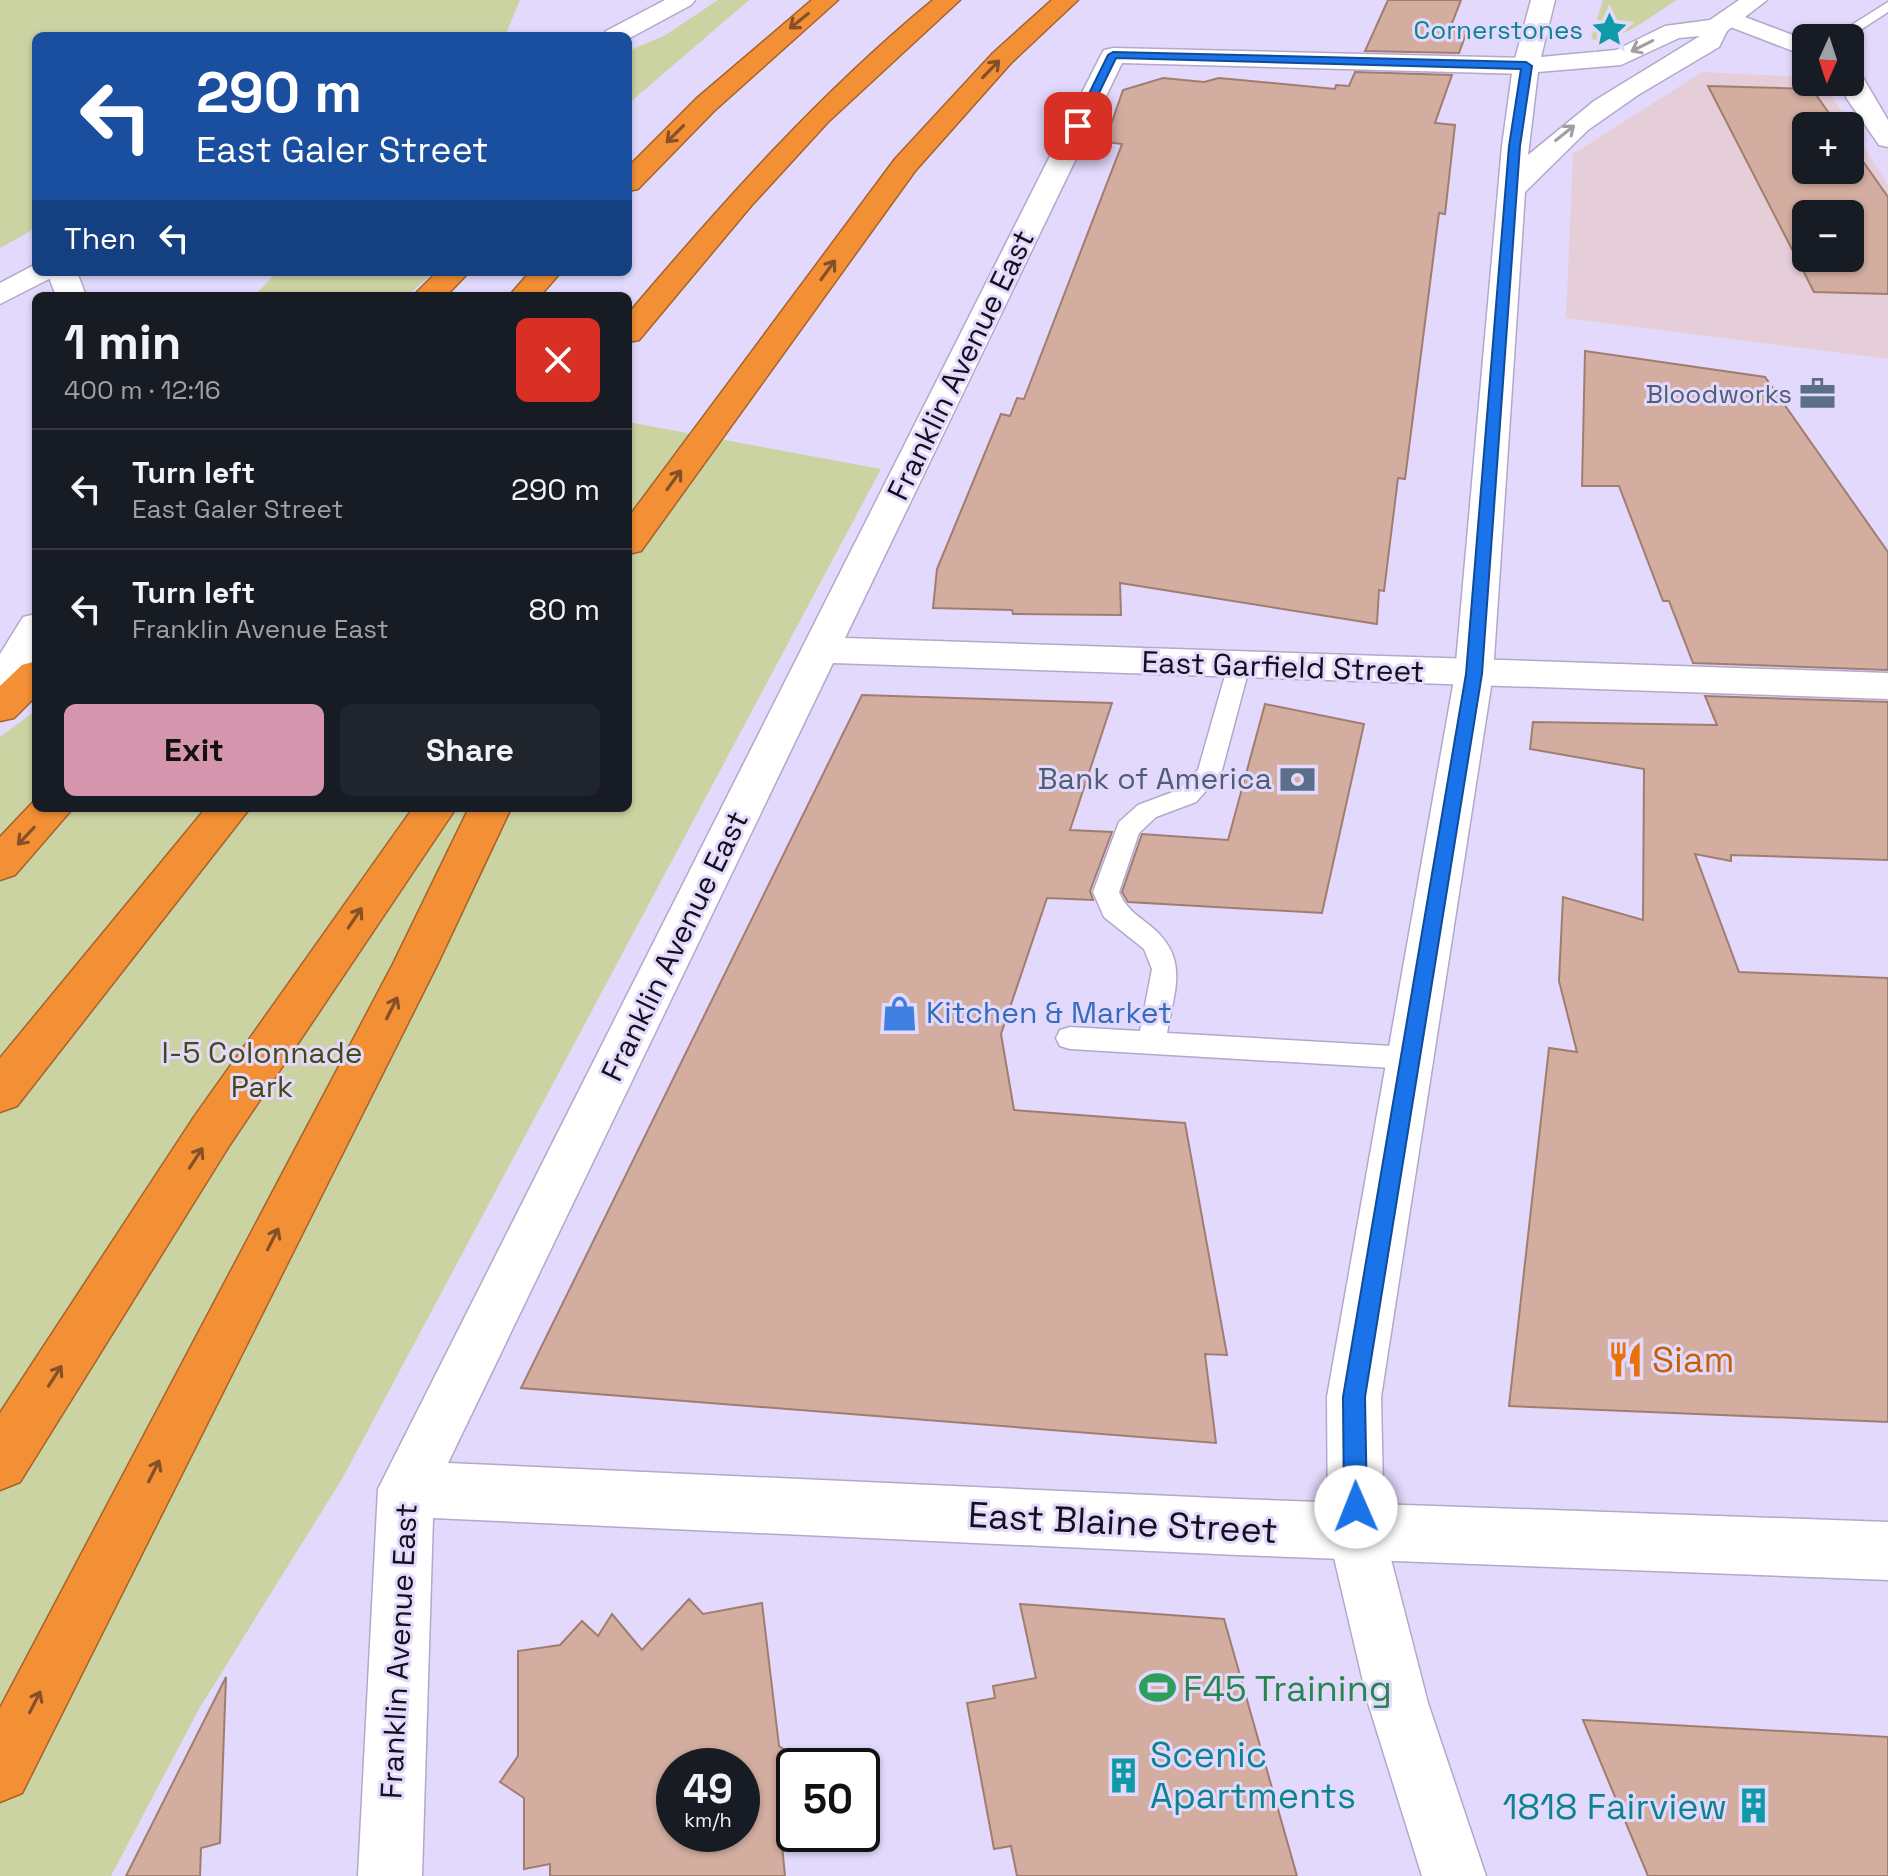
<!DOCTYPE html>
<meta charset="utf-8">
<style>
:root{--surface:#171b24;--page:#20242c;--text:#f1f3f6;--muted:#9ea1a6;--line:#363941;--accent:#d595ac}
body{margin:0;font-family:"Space Grotesk",sans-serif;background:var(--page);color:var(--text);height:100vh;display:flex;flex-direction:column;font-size:30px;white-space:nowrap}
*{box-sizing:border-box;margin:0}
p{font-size:26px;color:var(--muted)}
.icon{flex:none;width:44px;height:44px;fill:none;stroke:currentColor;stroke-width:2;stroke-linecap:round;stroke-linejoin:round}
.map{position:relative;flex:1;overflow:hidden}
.details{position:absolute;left:32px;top:292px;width:600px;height:520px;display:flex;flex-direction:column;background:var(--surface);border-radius:12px;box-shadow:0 2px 6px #0004}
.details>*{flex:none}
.guide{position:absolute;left:32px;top:32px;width:600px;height:244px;border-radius:12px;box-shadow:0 2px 6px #0004;background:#1a4fa0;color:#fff;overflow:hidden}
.needle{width:52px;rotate:183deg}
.controls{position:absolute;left:1792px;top:24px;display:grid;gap:16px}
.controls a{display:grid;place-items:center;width:72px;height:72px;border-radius:12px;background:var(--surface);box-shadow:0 2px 6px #0004;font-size:40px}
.speed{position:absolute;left:656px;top:1748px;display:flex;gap:16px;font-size:40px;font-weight:700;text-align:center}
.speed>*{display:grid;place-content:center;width:104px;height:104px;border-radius:50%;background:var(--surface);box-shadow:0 2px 6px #0004;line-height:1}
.speed small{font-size:20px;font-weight:400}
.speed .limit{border:4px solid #111;border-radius:12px;background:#fff;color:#111}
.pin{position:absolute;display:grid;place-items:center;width:68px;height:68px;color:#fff;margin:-34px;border-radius:16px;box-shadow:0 4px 12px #0006}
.me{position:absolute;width:88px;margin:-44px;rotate:359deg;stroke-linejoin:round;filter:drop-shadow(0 0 6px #0008)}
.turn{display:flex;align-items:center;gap:28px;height:168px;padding:0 32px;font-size:36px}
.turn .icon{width:104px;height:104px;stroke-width:2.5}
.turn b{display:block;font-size:56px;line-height:68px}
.then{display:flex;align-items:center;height:76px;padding:0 32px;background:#0003;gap:16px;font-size:30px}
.round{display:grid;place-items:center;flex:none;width:84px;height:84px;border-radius:12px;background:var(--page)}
.headline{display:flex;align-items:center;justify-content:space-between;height:136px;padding:0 32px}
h1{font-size:48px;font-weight:700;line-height:60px}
.primary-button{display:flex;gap:16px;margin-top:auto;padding:16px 32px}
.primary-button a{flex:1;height:92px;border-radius:12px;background:var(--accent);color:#111;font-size:32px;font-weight:700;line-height:92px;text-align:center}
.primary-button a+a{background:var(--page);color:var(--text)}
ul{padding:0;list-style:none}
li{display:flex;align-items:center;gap:24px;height:120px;padding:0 32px;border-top:2px solid var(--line)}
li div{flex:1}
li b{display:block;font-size:30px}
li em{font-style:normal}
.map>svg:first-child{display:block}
.commercial{fill:#e6ced8;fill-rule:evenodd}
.green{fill:#ccd3a2}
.building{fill:#d3ad9f;stroke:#a17d70;stroke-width:2;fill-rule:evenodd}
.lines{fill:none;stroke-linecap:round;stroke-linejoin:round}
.lane-casing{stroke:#b2a8ca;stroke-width:3}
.street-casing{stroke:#b2a8ca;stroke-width:3}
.secondary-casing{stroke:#b2a8ca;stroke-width:3}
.highway-casing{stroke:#a5632c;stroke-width:3}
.lane{fill:#fff;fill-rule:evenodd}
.street{fill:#fff;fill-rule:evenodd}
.secondary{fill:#fff;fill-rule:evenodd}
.highway{fill:#f38f35;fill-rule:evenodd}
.oneway{stroke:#835028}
.oneway2{stroke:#a19fa4}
.route{fill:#1a73e8;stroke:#114b97;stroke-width:2}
.labels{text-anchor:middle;stroke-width:6;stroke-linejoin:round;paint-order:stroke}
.far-culture-label{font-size:26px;fill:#0d838f;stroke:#e3d9fc;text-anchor:end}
.far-service-label{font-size:26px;fill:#4e5e75;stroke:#e3d9fc;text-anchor:end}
.street-label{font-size:30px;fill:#13101b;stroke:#e3d9fc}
.service-label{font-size:30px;fill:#4e5e75;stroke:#e3d9fc;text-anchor:end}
.shop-label{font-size:30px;fill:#366cbe;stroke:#e3d9fc;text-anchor:start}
.park-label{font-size:30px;fill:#454a12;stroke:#e3d9fc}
.near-food-label{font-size:36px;fill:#c56008;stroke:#e3d9fc;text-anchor:start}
.near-street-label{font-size:36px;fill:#13101b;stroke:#e3d9fc}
.near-leisure-label{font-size:36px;fill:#27864d;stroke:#e3d9fc;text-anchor:start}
.near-culture-label{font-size:36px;fill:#0d838f;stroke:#e3d9fc;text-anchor:start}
</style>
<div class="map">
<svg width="1888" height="1876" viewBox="0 0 1888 1876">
<rect width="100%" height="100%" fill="#e3d9fc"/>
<path class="commercial" d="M1702 72 1806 77V82H1823L1888 185V359L1566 318 1573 154ZM1806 126H1850V170H1806ZM1806 214H1850V258H1806Z"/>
<g class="green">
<path d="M0 0H520L505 36H36V228L0 248Z"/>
<path d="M718 0H749L628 104V51L664 36Z"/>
<path d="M1603 0H1677C1655 13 1616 46 1591 39Z"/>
<path d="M277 272H434L407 296H254Z"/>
<path d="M628 422 881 469 342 1479 199 1709 111 1876H0V737L36 710V808H628Z"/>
</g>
<g class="building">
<path d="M1388 0H1461L1451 26 1467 31 1459 53 1365 51Z"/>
<path d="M1355 72 1452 75 1435 123 1455 125 1445 214 1439 213 1405 479 1398 478 1384 591 1379 590 1377 624 1120 583 1121 615 1013 614 1012 610 933 608 937 569 1001 414 1010 416 1017 398 1024 399 1122 144 1105 142 1123 90 1163 78 1204 82 1219 78 1335 89 1336 85 1349 86Z"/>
<path d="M1708 86 1812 89 1838 126H1806V170H1850V143L1888 197V294L1814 292ZM1806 214H1850V258H1806Z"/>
<path d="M1585 351 1765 377 1888 552V670L1693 663 1669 601H1663L1619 486H1582Z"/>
<path d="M862 695 1112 703 1070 830 1112 832 1090 891 1093 900 1047 898 1001 1034 1014 1110 1185 1123 1227 1355 1205 1354 1216 1443 521 1388Z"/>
<path d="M1705 696 1888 702V860L1731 855V861L1695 854 1739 972 1888 978V1422L1509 1406 1549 1048 1577 1052 1559 981 1563 897 1643 920 1644 769 1530 749 1533 722 1717 725Z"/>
<path d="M1265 704 1364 724 1322 913 1128 902 1122 892 1142 834 1228 840Z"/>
<path d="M689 1599 703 1614 762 1603 779 1746 799 1760 777 1792 785 1876H550V1864L524 1869V1798L500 1782 518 1756V1651L560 1645 582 1621 598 1636 612 1614 642 1650ZM674 1766H742V1834H674Z"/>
<path d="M1020 1604 1224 1619 1297 1876H1017L1011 1846 994 1849 967 1703 995 1698 993 1686 1036 1678Z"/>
<path d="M226 1677 220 1843 201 1848 200 1876H126Z"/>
<path d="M1583 1720 1888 1737V1876H1648Z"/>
</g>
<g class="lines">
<defs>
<g id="lane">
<path d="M1888 2V12L1848 38H1831Z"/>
<path d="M1239 657 1247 660 1250 665 1221 774 1196 802 1156 817 1139 833 1119 892C1125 907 1135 914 1148 924 1190 957 1175 987 1167 1033L1410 1047 1420 1050 1424 1058 1420 1066 1410 1069 1070 1049 1060 1046 1056 1038 1060 1030 1070 1027 1140 1031 1152 969 1144 949 1104 917 1093 892 1119 822 1138 805 1178 790 1198 770 1228 665 1231 660Z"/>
</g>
<g id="street">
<path d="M1729 11 1806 40V56L1720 23 1717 18 1720 13Z"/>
<path d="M1113 48 1526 58 1535 61 1539 66 1535 71 1526 74 1122 63 845 638 1888 673V699L833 663 448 1463 1238 1499 1888 1522V1580L1238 1555 433 1518 422 1876H358L378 1489 1101 55 1104 50Z"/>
<path d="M1850 68 1859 71 1888 120V147L1879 145 1847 99 1840 82H1850Z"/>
<path d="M47 272H77L86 296H56Z"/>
<path d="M36 614V657L14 694 0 698V654L23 617Z"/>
</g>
<g id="secondary">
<path d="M665 0H695L691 5 628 39V36H603L606 31Z"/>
<path d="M1531 0H1555L1541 57 1616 50 1665 26 1710 20 1739 0H1767L1727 31 1719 47 1638 95 1588 130 1525 192 1493 674 1381 1397 1384 1532 1428 1703 1486 1876H1422L1368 1703 1328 1532 1327 1397 1455 674 1502 146 1513 66ZM1700 36 1594 101 1528 155 1538 72 1621 65 1679 38Z"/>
<path d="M36 264V272H56L51 278 0 304V283Z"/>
</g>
<g id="highway">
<path d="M812 0H838L714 111 638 189 628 191V167L696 99Z"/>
<path d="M933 0H960L828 122 751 206 639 340 628 342V314C723 202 820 93 933 0Z"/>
<path d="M1052 0H1078L1011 63 915 171 641 551 628 554V518L895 159 993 53Z"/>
<path d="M437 272H469L446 296H413Z"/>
<path d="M530 272H561L540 296H509Z"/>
<path d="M36 661V696L14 718 0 721V686L22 665Z"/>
<path d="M36 799V808H73L15 875 0 880V837Z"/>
<path d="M206 808H250L17 1106 0 1112V1058Z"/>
<path d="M413 808H456L229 1146 20 1482 0 1490V1413L194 1117Z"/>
<path d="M469 808H511L437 965 22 1793 0 1802V1708L393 964Z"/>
</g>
</defs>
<use href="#lane" class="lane-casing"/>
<use href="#street" class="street-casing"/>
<use href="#secondary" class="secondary-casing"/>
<use href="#highway" class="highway-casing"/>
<use href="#lane" class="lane"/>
<use href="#street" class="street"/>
<use href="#secondary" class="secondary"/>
<use href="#highway" class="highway"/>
</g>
<defs><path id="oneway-shaft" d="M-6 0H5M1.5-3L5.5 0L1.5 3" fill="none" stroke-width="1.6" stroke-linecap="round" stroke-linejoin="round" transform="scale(2)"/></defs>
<g class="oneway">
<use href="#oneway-shaft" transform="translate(799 21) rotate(141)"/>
<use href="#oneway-shaft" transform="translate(991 69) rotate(-46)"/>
<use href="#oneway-shaft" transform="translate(675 134) rotate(135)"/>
<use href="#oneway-shaft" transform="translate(828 270) rotate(-54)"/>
<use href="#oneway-shaft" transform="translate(674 480) rotate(-54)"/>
<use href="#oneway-shaft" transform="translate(26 836) rotate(133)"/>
<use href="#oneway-shaft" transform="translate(355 918) rotate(-56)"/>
<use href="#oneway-shaft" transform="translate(392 1008) rotate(-63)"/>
<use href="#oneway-shaft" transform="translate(196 1158) rotate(-57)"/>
<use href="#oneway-shaft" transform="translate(273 1239) rotate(-63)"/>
<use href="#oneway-shaft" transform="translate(55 1376) rotate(-57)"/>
<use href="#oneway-shaft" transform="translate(154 1471) rotate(-63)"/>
<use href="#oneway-shaft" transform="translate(35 1702) rotate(-63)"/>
</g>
<g class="oneway2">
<use href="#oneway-shaft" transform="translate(1642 46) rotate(153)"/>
<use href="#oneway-shaft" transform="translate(1565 133) rotate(-39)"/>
</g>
<path class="route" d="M1113 52 1526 62 1532 66 1520 146 1482 674 1365 1397 1367 1507 1364 1515 1356 1518 1348 1515 1344 1507 1343 1397 1466 674 1509 146 1521 69 1116 58 1083 126 1074 128 1073 126 1108 55Z"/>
<defs>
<symbol id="sight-bare" viewBox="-9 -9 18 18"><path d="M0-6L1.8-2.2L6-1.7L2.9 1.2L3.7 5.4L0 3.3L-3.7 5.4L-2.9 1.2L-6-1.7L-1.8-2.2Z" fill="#0f9aa8" stroke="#e3d9fc" stroke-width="2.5" paint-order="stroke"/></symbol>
<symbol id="office-bare" viewBox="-9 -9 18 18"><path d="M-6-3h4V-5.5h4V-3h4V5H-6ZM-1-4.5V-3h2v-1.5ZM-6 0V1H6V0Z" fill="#5c6f8a" stroke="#e3d9fc" stroke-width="2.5" paint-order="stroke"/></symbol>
<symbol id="bank-bare" viewBox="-9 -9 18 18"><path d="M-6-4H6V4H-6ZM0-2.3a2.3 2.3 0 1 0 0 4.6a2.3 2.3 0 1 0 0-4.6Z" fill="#5c6f8a" stroke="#e3d9fc" stroke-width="2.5" paint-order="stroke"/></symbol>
<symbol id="shop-bare" viewBox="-9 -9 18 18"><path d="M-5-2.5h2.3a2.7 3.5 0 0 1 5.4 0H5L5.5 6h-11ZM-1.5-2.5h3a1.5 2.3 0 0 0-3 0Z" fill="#3f7fe0" stroke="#e3d9fc" stroke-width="2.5" paint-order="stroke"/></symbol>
<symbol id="restaurant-bare" viewBox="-9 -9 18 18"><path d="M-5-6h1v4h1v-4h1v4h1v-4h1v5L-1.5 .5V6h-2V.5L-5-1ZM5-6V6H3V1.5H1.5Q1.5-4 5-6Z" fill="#e8710a" stroke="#e3d9fc" stroke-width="2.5" paint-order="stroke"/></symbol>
<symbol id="stadium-bare" viewBox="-9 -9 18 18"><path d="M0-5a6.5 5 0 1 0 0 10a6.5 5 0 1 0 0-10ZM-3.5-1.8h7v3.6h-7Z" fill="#2e9e5b" stroke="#e3d9fc" stroke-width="2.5" paint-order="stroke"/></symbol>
<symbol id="building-bare" viewBox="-9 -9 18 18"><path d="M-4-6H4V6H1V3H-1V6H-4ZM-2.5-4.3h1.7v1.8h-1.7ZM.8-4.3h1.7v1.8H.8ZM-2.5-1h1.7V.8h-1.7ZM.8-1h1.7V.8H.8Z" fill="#0f9aa8" stroke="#e3d9fc" stroke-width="2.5" paint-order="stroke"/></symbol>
</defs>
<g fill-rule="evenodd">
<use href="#sight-bare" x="1584" y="4" width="51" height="51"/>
<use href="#office-bare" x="1792" y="368" width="51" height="51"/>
<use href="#bank-bare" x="1272" y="754" width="51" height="51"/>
<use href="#shop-bare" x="874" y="988" width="51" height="51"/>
<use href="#restaurant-bare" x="1600" y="1334" width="51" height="51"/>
<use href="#stadium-bare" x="1132" y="1662" width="51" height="51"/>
<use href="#building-bare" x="1098" y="1750" width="51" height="51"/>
<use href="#building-bare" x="1728" y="1780" width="51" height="51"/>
</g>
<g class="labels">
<g class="far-culture-label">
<text x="1583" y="39">Cornerstones</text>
</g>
<g class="far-service-label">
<text x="1792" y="403">Bloodworks</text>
</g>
<g class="street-label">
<text transform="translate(961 365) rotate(-64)" y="10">Franklin Avenue East</text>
<text transform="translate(1283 667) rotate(2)" y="10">East Garfield Street</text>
<text transform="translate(675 946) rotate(-64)" y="10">Franklin Avenue East</text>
<text transform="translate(399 1651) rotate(-87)" y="10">Franklin Avenue East</text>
</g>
<g class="service-label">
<text x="1272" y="789">Bank of America</text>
</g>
<g class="shop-label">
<text x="926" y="1023">Kitchen &amp; Market</text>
</g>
<g class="park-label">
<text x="262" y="1063">I-5 Colonnade<tspan x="262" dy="34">Park</tspan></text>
</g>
<g class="near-food-label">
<text x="1652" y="1372">Siam</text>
</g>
<g class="near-street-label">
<text transform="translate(1123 1522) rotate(3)" y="13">East Blaine Street</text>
</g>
<g class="near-leisure-label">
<text x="1183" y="1701">F45 Training</text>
</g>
<g class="near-culture-label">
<text x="1150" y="1767">Scenic<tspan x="1150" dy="41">Apartments</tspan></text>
<text x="1727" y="1819" text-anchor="end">1818 Fairview</text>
</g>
</g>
</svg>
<div class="controls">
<a><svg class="needle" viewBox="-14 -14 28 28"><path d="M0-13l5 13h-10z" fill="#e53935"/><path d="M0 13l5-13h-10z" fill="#9ea1a6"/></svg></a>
<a>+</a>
<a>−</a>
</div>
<div class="speed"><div>49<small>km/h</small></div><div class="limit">50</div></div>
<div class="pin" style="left:1078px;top:126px;background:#d93025"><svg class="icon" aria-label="arrive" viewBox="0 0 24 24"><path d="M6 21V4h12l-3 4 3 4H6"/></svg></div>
<svg class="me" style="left:1356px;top:1507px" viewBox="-20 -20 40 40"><circle r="19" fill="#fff"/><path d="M0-13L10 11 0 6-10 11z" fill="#1a73e8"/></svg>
<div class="guide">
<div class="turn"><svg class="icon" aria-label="left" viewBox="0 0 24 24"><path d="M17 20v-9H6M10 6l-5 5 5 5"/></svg><div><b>290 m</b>East Galer Street</div></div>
<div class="then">Then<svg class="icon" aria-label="left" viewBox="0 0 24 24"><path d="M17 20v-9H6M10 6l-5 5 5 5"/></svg></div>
</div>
<section class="details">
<div class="headline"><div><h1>1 min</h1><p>400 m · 12:16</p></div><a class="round" style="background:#d93025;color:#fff"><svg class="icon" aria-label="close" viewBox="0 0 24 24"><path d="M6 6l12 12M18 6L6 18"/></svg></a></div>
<ul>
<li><svg class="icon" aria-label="left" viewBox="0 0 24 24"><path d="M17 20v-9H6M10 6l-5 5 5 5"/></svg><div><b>Turn left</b><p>East Galer Street</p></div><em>290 m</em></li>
<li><svg class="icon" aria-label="left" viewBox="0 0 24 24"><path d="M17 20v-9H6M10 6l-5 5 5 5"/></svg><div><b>Turn left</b><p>Franklin Avenue East</p></div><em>80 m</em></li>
</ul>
<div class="primary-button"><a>Exit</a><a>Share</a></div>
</section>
</div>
